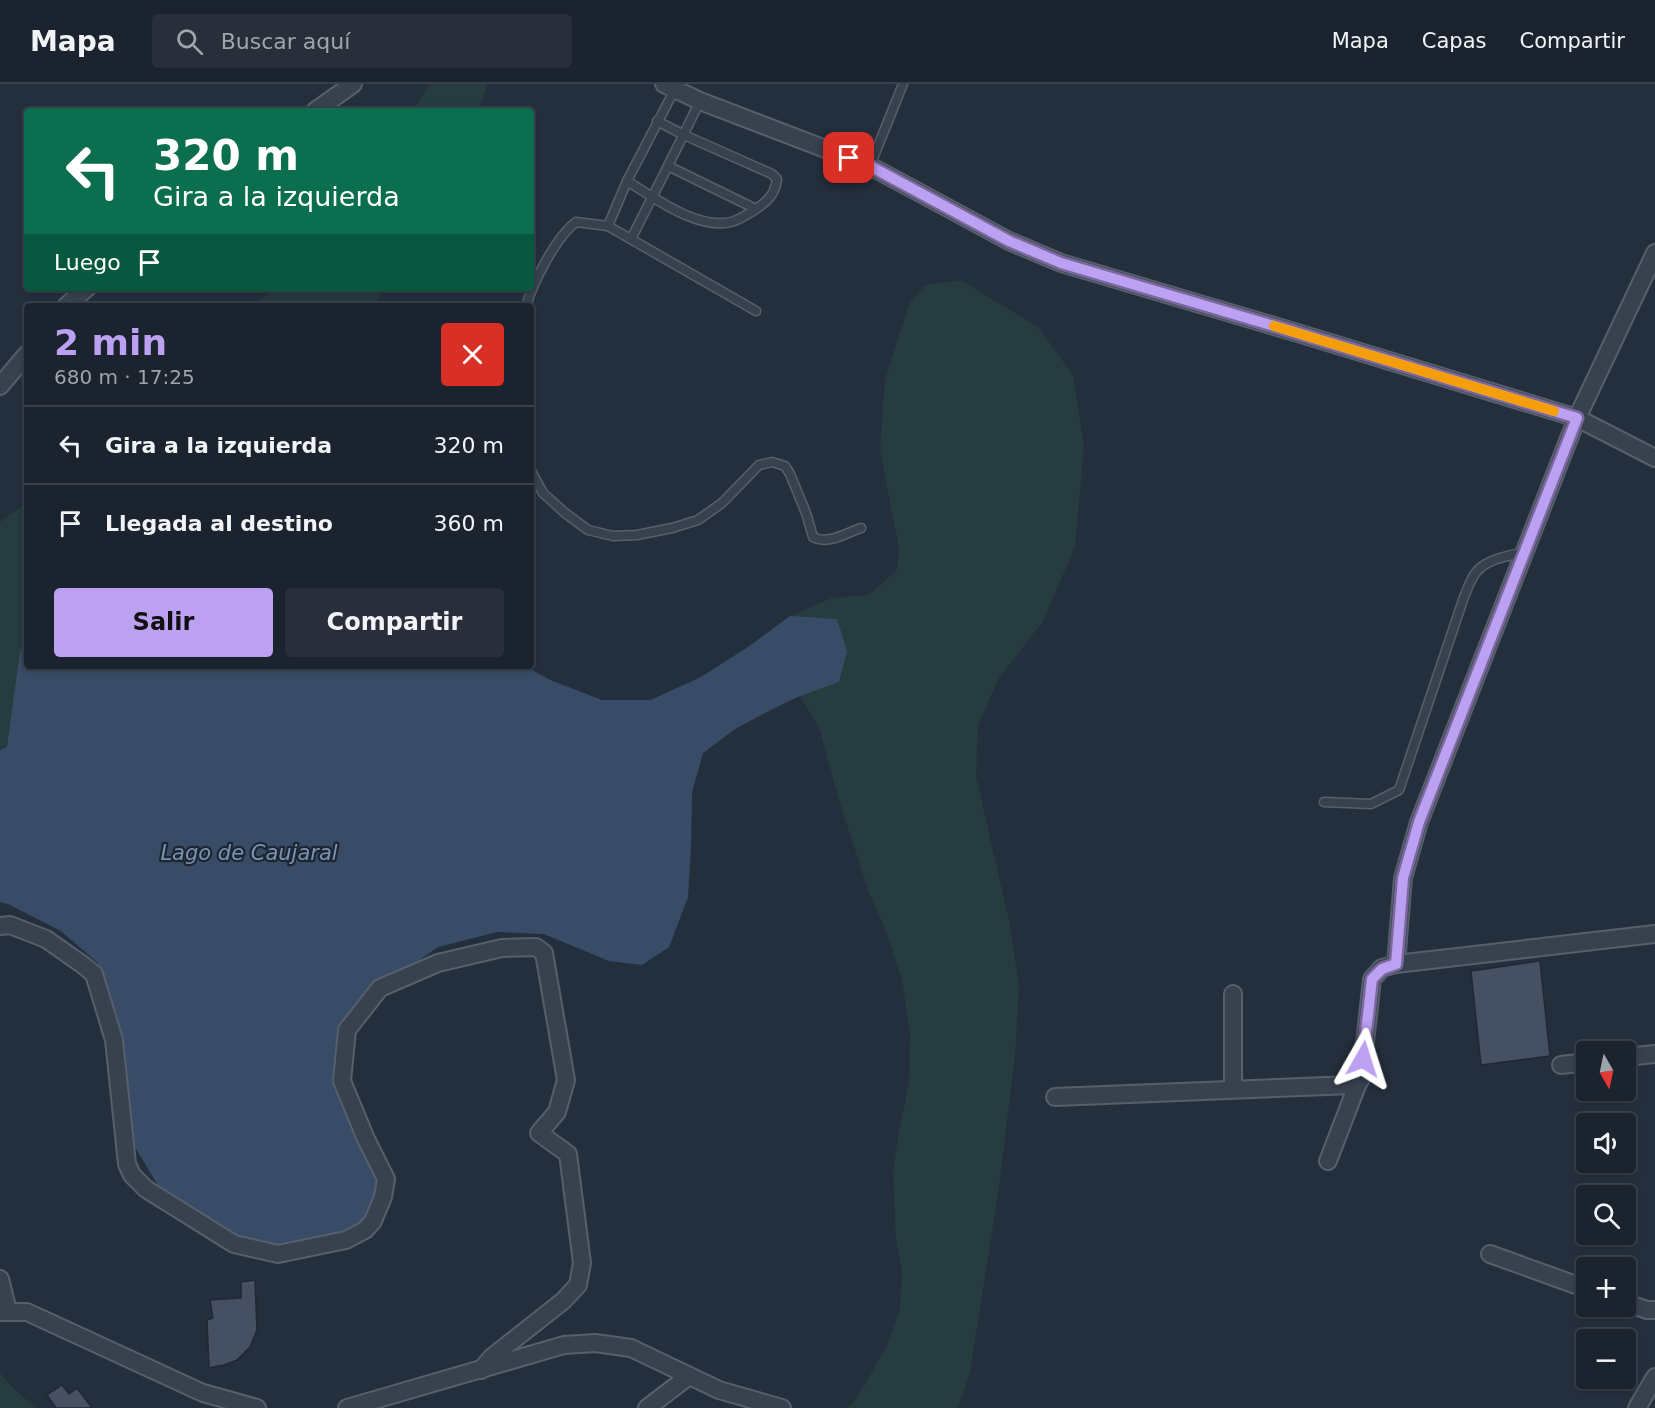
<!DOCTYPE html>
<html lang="es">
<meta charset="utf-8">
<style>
:root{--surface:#1b232e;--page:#282f3a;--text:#f1f3f6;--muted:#a0a4aa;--line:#39404a;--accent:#bca0f2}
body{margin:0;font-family:"DejaVu Sans",sans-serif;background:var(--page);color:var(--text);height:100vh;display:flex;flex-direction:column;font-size:22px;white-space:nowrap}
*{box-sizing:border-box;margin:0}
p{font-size:20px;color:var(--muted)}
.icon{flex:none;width:33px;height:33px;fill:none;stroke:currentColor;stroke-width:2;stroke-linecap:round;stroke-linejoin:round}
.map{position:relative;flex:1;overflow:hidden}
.side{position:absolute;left:24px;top:219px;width:510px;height:366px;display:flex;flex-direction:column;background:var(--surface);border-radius:6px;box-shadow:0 3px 9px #0003,0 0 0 2px var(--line)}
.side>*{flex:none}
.top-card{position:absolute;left:24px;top:24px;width:510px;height:183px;border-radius:6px;box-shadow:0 3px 9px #0003,0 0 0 2px var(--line);background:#0b6e4f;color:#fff;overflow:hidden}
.needle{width:39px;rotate:171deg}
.controls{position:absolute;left:1576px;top:957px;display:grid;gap:12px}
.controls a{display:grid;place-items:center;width:60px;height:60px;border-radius:6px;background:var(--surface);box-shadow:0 3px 9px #0003,0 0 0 2px var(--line);font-size:30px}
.pin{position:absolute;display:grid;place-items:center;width:51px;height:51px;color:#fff;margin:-26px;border-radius:12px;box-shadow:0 3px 9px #0006}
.me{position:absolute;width:66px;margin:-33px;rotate:6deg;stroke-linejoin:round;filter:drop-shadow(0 0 4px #0008)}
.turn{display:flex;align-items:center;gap:21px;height:126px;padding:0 30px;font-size:27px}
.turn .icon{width:78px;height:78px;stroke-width:2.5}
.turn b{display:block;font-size:42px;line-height:51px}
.then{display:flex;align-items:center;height:57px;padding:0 30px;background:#0003;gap:12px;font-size:22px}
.round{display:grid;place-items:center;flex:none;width:63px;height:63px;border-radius:6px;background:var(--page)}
.headline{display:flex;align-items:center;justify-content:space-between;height:102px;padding:0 30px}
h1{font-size:36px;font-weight:700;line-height:45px;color:var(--accent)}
.primary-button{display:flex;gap:12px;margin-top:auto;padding:12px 30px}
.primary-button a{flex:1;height:69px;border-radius:6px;background:var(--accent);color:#111;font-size:24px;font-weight:700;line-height:69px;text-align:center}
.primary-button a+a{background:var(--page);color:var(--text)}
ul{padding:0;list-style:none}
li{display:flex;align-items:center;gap:18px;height:78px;padding:0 30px;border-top:2px solid var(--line)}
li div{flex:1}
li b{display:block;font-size:22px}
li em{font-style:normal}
header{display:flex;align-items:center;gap:36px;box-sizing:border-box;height:84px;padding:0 30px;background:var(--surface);border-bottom:2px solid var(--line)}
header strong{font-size:28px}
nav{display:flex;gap:33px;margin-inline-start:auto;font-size:21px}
.search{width:420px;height:54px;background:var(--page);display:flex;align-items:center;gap:15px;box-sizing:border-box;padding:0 21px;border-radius:6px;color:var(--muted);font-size:22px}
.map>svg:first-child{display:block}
.green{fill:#263c3f}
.water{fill:#394c67}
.building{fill:#455162;stroke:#1f2835;stroke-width:1.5}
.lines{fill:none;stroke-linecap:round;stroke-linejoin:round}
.service-casing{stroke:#565f6c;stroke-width:11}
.minor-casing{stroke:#565f6c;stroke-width:20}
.service{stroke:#38414e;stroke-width:8}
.minor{stroke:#38414e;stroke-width:16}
.route-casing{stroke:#7a689d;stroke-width:15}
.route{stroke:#bca0f2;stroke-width:10}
.slow{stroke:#f59e0b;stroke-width:10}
.labels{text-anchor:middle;stroke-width:4.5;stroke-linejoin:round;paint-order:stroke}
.water-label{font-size:21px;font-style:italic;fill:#7c92b1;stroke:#1d2633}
</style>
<header>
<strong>Mapa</strong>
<div class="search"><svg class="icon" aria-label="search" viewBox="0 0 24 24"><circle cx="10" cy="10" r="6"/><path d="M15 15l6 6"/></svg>Buscar aquí</div>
<nav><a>Mapa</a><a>Capas</a><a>Compartir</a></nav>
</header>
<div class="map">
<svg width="1655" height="1324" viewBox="0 0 1655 1324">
<rect width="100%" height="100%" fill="#242f3e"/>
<g class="green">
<path d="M430 0H488L477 27H412Z"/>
<path d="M961 196 1038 243 1073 291 1084 362 1075 463 1043 537 999 594 978 641 976 692 1009 837 1019 901 1015 973 998 1110 970 1288 958 1324H846L853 1319 871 1290 889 1257 900 1224 902 1187 896 1155 893 1089 899 1047 909 1000 910 950 902 896 886 847 869 809 838 713 819 643 800 612 735 645 703 669 692 708 691 762 688 813 669 863 642 881 609 877 544 850 497 848 438 863 379 904 240 1153 135 1063 125 1014 118 934 98 879 61 847 8 820 0 818V438L27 418V582H525L550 596 602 616H651L701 593 748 563 790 532 832 514 869 511 897 486 899 464 880 366 885 296 909 220 925 201Z"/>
<path d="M273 204H383L375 222H249L265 212Z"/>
<path d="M0 1289 15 1306 36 1324H0Z"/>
</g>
<path class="water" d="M790 532 837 535 847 567 839 598 800 612 772 625 735 645 703 669 692 708 691 762 688 813 669 863 642 881 609 877 544 850 497 848 438 863 379 904 345 944 335 993 383 1095 373 1134 340 1154 281 1162 240 1153 163 1110 135 1063 125 1014 118 934 98 879 61 847 8 820 0 818V666L7 663 20 567 27 559V582H525L550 596 602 616H651L701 593 748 563Z"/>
<g class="building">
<path d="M1540 877 1550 972 1481 981 1471 887Z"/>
<path d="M255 1196 257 1246 250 1263 237 1276 224 1281 209 1284 207 1236 213 1234 210 1216 241 1214V1198Z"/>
<path d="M62 1301 69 1310 77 1304 92 1324H56L47 1311Z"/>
</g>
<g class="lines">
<defs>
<g id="service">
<path d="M657 37 684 51 772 90 777 95C775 110 768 117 756 125"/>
<path d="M870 82 903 0"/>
<path d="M627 97C655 114 697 146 731 138 740 136 748 130 756 125L668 82 700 17"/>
<path d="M608 142 756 227"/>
<path d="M631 155 668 82"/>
<path d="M526 222C534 197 555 154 576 138L608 142 627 97 675 5"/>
<path d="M531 387 543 409 565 429 588 446 613 452 637 451 672 444 698 436 722 419 759 381 772 378 785 382 790 390 806 429 813 453C828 461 846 449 861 444"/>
<path d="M1324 718 1371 720 1399 706 1464 513C1468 504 1471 493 1478 486 1490 474 1509 472 1524 468"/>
</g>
<g id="minor">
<path d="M664 0 700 17 870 82 1009 157 1061 179 1291 247 1577 334 1655 374"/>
<path d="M315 27 353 0"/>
<path d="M66 222 87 204"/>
<path d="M0 302 27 270"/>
<path d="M0 842 10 841 46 855 83 881 94 890 114 956 127 1080 132 1091 146 1105 234 1160 278 1170 346 1156 365 1146 373 1137 383 1113 386 1095 366 1055 342 997 347 946 380 904 438 879 502 864 536 863 544 869 566 996 557 1028 539 1049 568 1070 582 1179 578 1201 563 1217 492 1273 481 1286"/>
<path d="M1396 880 1403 794 1419 738 1577 334 1655 169"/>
<path d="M1233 910V1005"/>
<path d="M1626 973 1655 970"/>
<path d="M1561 981 1587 978"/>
<path d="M1055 1013 1352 1001 1358 999"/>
<path d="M1328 1077 1358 999 1361 995 1372 895 1382 884 1396 880 1655 850"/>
<path d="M1490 1170 1587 1205"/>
<path d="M0 1195 8 1227"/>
<path d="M1626 1219 1647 1226H1655"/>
<path d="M0 1228H27L203 1309 257 1324"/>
<path d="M347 1324 564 1261 595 1259 631 1264 719 1306 782 1324"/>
<path d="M647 1324 689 1292"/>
<path d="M1637 1324 1655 1293"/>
</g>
</defs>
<use href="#service" class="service-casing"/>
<use href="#minor" class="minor-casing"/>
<use href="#service" class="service"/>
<use href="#minor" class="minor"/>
</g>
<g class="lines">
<defs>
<path id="route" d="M849 74 870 82 1009 157 1061 179 1291 247 1577 334 1419 738 1403 794 1396 880 1382 885 1372 895 1363 975"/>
</defs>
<use href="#route" class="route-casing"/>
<use href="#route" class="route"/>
<path class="slow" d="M1274 242 1554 327"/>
</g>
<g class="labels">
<g class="water-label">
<text x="249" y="776">Lago de Caujaral</text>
</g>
</g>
</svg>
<div class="controls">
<a><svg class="needle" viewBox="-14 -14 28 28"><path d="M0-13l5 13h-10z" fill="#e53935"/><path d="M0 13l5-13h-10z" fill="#a0a4aa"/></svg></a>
<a><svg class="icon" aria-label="sound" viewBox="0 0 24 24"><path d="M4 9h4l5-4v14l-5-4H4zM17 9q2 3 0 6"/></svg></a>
<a><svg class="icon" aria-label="search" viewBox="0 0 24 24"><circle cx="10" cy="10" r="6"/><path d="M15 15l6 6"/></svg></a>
<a>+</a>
<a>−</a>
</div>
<div class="pin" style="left:849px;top:74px;background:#d93025"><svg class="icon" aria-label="arrive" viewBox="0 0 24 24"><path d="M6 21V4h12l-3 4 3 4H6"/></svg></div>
<svg class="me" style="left:1363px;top:975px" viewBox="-20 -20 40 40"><path d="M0-17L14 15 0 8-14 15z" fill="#bca0f2" stroke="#fff" stroke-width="4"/></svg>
<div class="top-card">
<div class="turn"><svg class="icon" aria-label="left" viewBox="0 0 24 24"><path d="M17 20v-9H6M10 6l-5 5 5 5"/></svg><div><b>320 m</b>Gira a la izquierda</div></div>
<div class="then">Luego<svg class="icon" aria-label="arrive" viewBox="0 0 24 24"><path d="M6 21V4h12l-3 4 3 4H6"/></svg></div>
</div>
<section class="side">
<div class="headline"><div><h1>2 min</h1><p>680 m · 17:25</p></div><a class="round" style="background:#d93025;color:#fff"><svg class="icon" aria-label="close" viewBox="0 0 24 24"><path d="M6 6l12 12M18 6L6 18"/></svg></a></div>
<ul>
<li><svg class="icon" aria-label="left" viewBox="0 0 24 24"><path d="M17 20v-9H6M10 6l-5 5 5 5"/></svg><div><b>Gira a la izquierda</b></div><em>320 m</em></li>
<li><svg class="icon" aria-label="arrive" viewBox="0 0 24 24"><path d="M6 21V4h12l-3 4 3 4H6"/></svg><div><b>Llegada al destino</b></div><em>360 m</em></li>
</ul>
<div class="primary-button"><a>Salir</a><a>Compartir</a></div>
</section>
</div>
